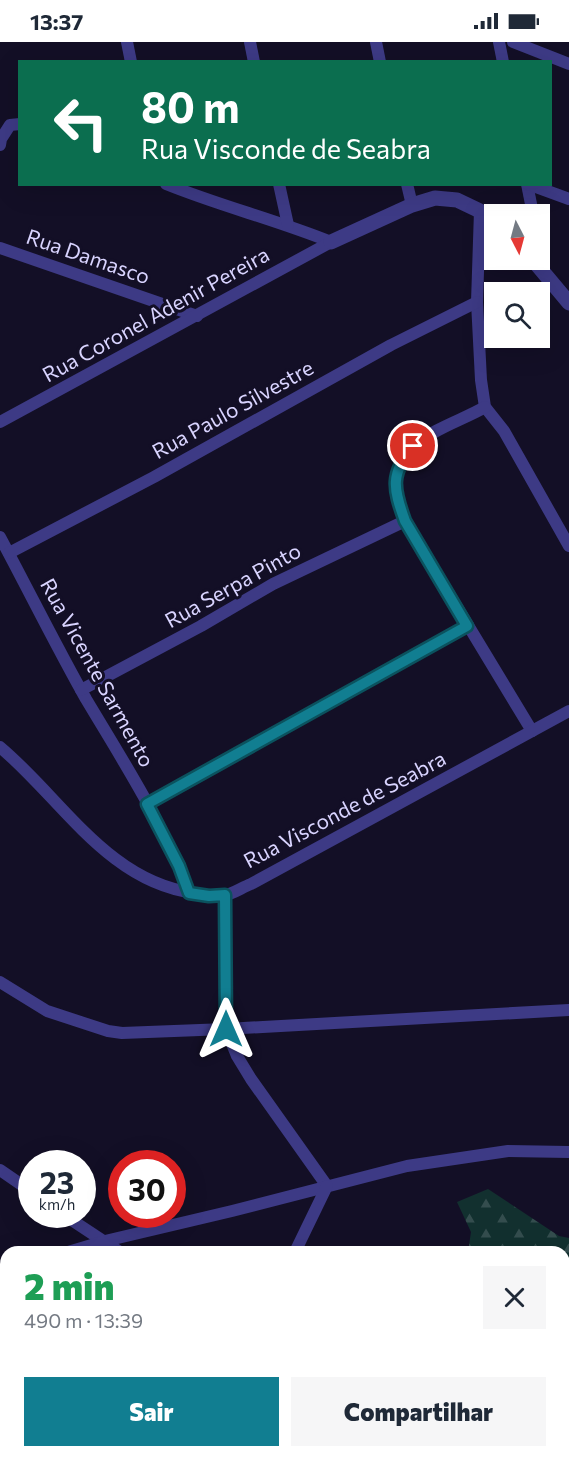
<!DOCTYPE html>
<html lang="pt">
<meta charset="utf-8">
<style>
:root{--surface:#fff;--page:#f6f6f7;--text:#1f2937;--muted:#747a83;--accent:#117e91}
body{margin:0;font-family:Commissioner,sans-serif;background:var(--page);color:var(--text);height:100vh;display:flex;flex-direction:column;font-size:22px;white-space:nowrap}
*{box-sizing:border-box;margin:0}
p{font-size:20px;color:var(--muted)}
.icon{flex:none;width:33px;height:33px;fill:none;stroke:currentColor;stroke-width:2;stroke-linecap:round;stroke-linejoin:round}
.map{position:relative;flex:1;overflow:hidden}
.panel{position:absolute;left:0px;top:1204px;width:570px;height:212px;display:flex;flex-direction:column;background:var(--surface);border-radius:18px 18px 0 0;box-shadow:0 6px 24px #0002}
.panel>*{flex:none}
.banner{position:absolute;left:18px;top:18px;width:534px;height:126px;border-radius:0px;box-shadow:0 6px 24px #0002;background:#0b6e4f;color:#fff;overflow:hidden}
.needle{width:39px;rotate:174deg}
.buttons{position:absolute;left:484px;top:162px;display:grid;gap:12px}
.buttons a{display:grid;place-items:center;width:66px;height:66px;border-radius:0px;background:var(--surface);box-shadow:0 6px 24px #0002;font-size:30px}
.speed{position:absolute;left:18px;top:1108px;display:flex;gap:12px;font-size:30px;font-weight:700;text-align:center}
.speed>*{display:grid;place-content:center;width:78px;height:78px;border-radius:50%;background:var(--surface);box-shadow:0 6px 24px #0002;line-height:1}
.speed small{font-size:15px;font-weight:400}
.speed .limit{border:9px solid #d22;background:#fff;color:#111}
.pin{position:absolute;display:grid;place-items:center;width:51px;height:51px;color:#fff;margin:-26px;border:3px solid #fff;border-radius:50%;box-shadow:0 2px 6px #0007}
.me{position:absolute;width:66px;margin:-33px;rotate:0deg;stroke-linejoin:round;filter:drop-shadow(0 0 4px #0008)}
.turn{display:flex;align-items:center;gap:21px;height:126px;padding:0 24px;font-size:27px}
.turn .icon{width:78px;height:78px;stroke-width:2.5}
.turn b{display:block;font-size:42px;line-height:51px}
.round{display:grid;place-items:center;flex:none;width:63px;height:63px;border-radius:0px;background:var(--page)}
.headline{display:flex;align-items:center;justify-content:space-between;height:102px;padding:0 24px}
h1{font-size:36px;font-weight:800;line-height:45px;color:#1e9e55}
.button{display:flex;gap:12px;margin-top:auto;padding:12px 24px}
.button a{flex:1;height:69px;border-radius:0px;background:var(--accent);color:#fff;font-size:24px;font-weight:800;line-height:69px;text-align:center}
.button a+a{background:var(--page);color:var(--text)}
.status{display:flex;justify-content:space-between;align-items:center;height:42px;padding:0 30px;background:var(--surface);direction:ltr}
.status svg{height:16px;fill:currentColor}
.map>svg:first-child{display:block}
.forest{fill:url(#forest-firs)}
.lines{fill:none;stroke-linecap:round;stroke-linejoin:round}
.minor{stroke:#3d3a85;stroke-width:12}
.tertiary{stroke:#3d3a85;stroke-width:15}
.route-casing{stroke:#0b525e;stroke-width:15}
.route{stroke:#117e91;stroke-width:10}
.labels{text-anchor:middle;stroke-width:6;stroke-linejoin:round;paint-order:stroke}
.street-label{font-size:21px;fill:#d9d4ff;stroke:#130f26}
</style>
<div class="status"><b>13:37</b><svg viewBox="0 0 49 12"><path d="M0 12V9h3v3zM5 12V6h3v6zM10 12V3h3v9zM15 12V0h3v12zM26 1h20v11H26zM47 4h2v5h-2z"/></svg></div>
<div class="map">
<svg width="569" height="1415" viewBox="0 0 569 1415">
<defs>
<pattern id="forest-firs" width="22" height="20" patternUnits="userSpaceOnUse" patternTransform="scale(1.5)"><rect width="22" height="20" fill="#12302f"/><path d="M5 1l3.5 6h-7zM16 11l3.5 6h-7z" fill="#344d4e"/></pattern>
</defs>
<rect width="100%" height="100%" fill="#130f26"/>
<path class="forest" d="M488 1147 559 1194 569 1196V1234H564V1210H468L471 1190 457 1160Z"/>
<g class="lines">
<g class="minor">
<path d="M127 0 131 20"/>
<path d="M250 0 254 20"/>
<path d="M376 0 380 20"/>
<path d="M499 0 503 20"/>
<path d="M513 0 569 22"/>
<path d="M0 103 1 97 10 83 20 82"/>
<path d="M166 142C220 164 277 178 331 200"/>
<path d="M279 142 288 183"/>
<path d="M407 142 412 163"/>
<path d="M527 142 533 172"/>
<path d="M528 142 569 157"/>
<path d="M480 169 477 260 481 338 485 365 504 389 569 504"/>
<path d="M0 206 197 274"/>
<path d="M540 212 543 229"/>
<path d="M485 365C453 384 395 396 396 443 396 455 401 467 405 479L532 689"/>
<path d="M0 380 331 200"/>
<path d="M0 495C29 549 56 604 86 657 123 719 164 782 189 851"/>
<path d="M9 511 154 435 391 303 477 260"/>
<path d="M81 648 201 584 273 542 405 479"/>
<path d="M0 705C61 756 108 840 194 851 204 853 215 855 226 853 234 851 243 845 251 842L569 669"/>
<path d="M147 762 467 584"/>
<path d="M225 853 226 987 237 1014 251 1037 327 1144"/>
<path d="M0 940 47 969 108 989 122 991 226 987 569 968"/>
<path d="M0 1128 32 1150"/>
<path d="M64 1173 120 1210"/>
<path d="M68 1210 105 1199 232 1169 407 1124 508 1109 569 1110"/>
<path d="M295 1210 327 1144"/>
<path d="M0 1236 6 1233"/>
<path d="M564 1300H569"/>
<path d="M252 1410 254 1415"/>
<path d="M430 1410 431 1415"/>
<path d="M12 1415 16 1410"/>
</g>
<g class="tertiary">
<path d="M331 200 412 163 435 156 457 158 480 169 495 181"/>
<path d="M533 218 569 261"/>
</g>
</g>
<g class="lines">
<defs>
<path id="route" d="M226 987 225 853 209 854 189 851 179 824 147 762 467 584 405 479C393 446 390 432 413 404"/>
</defs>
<use href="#route" class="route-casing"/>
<use href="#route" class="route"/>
</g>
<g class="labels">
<g class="street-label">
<text transform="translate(88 215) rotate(19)" y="7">Rua Damasco</text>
<text transform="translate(156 273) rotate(-29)" y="7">Rua Coronel Adenir Pereira</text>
<text transform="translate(233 368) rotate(-29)" y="7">Rua Paulo Silvestre</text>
<text transform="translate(233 544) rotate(-29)" y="7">Rua Serpa Pinto</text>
<text transform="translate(97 631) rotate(61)" y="7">Rua Vicente Sarmento</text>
<text transform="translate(345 768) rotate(-28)" y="7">Rua Visconde de Seabra</text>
</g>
</g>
</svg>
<div class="buttons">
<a><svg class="needle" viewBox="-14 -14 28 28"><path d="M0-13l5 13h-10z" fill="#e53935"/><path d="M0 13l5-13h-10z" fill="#747a83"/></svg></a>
<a><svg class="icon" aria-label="search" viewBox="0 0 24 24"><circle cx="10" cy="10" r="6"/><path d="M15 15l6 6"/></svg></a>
</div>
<div class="speed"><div>23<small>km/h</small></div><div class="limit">30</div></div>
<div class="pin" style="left:413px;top:404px;background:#d93025"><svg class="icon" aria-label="arrive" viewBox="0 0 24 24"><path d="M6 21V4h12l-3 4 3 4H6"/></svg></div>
<svg class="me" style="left:226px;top:987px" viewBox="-20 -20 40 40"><path d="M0-17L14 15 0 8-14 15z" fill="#117e91" stroke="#fff" stroke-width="4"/></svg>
<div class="banner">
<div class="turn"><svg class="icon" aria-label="left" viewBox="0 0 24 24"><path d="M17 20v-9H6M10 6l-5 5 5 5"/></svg><div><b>80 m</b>Rua Visconde de Seabra</div></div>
</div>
<section class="panel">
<div class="headline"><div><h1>2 min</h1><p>490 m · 13:39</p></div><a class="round"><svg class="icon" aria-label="close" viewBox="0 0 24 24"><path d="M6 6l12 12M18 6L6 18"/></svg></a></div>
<div class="button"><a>Sair</a><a>Compartilhar</a></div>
</section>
</div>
